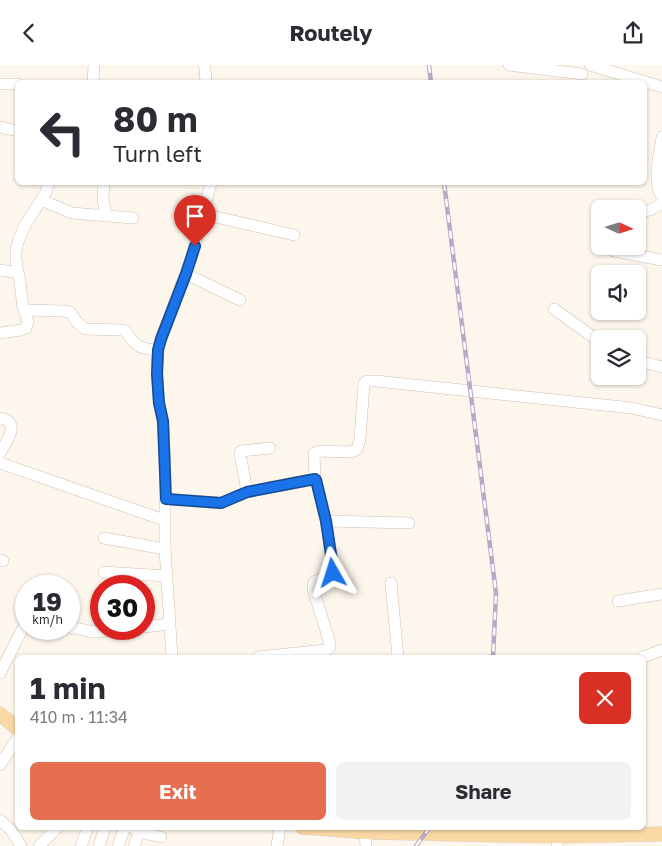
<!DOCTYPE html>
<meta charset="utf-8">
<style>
:root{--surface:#fff;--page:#f2f2f3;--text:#2b2b33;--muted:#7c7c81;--accent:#e76f51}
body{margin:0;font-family:"Golos Text",sans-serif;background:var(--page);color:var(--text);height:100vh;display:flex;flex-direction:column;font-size:19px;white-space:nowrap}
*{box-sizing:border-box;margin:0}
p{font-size:16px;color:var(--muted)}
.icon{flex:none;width:28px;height:28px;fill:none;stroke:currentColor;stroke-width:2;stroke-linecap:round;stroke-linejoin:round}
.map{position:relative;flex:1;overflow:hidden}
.side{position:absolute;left:15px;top:590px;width:631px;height:175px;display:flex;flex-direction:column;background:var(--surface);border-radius:8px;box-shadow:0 1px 4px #0004}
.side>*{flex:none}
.banner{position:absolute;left:15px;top:15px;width:632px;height:105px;border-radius:8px;box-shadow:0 1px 4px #0004;background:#fff;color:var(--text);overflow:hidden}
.needle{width:32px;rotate:94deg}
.fabs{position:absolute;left:591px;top:135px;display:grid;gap:10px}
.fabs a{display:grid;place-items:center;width:55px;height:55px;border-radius:8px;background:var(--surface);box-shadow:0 1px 4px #0004;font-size:25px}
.speed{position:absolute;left:15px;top:510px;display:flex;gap:10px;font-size:25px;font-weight:700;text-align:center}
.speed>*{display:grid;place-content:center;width:65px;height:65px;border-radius:50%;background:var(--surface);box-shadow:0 1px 4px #0004;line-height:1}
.speed small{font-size:12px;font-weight:400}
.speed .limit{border:8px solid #d22;background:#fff;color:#111}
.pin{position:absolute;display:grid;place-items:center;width:42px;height:42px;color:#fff;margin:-51px -21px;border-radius:50% 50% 50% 0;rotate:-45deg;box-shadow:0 0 5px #0007}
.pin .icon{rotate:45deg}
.me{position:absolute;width:55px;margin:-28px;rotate:354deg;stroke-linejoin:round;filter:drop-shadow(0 0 4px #0008)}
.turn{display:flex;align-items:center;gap:18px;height:105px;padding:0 15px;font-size:22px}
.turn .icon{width:65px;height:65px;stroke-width:2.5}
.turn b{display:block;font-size:35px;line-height:42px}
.round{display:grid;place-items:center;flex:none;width:52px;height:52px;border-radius:8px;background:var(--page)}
.headline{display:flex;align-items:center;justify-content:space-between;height:85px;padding:0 15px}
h1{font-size:30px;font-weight:700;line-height:38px}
.button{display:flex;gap:10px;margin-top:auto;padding:10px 15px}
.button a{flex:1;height:58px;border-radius:8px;background:var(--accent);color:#fff;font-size:20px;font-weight:700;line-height:58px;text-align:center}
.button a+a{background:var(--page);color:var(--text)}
header{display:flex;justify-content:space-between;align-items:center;height:65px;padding:0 15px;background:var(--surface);font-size:22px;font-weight:700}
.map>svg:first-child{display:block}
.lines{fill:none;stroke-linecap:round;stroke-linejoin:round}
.minor-casing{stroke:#d1beb0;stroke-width:12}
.major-casing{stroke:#dad1cd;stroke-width:15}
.minor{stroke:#fff;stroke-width:11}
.major{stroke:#fbd9a5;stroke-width:14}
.rail-casing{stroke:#b9a8c9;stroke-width:4.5}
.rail{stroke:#fffaf3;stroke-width:2.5;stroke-dasharray:8;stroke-linecap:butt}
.route-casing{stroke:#114b97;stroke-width:12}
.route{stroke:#1a73e8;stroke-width:9}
</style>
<header><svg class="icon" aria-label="back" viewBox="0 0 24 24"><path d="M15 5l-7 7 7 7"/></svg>Routely<svg class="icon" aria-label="share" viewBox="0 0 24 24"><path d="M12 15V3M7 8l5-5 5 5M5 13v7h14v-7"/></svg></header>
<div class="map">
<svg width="662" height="781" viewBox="0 0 662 781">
<rect width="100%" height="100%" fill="#fdf6ec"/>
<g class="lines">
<defs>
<g id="minor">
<path d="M204 0 205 3 206 18"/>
<path d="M509 0 582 9"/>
<path d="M590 0 662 22"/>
<path d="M93 18 94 0"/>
<path d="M0 19H18"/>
<path d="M0 62 18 66"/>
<path d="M662 72C659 92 652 115 662 133"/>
<path d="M104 118 103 134 106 151"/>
<path d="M41 135 72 148 133 153"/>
<path d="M638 148 650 145 662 139"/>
<path d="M203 149 294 170"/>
<path d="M614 186 662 195"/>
<path d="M0 205 18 208"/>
<path d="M186 209 240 235"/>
<path d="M554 244 600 277"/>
<path d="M25 248 23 243 20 217 16 196V185L19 174 25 160 45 129 49 118"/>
<path d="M0 268 21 265 26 263 28 257 25 248 28 245 63 246 70 247 77 257 85 264 123 265C127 267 128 270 131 274 139 284 147 284 158 285"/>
<path d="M638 296 662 302"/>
<path d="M0 353C22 357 6 377 0 388"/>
<path d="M0 398 164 455"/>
<path d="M315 414 314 388 319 386 349 387 354 386 357 384 360 374 364 318 367 316H376L632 343 662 350"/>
<path d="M247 427 240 388 241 386 270 383"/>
<path d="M166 434 221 438 247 427 314 414 316 415 326 456 333 505 332 510 331 511 316 516 314 517 313 524 329 575 330 582 326 585 258 592"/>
<path d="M326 456 409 458"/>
<path d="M104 473 165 484"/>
<path d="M0 495 3 496"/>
<path d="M104 507 166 511"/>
<path d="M391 518 398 592"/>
<path d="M618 536 662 529"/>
<path d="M69 562 94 567 132 564"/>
<path d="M144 562 169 559"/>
<path d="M172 592 165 484V401L163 358 159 338 157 309 158 285 161 274 192 191 211 118"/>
<path d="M643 592 662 585"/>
<path d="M0 608 26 557"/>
<path d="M0 700 18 672"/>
<path d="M0 755 11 765 21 781"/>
<path d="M132 762 139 767 161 772"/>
<path d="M365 767 366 781"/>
<path d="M39 781 58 762"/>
<path d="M81 781 88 762"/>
<path d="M99 781 105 762"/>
<path d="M118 781 125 762"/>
<path d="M134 781 139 767"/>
<path d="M277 781 280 762"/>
<path d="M557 781 559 762"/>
</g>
<g id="major">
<path d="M0 649 18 664"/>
<path d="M302 762 365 767 496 770 559 771 662 769"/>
</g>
</defs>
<use href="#minor" class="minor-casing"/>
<use href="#major" class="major-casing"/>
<use href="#minor" class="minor"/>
<use href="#major" class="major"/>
<defs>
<g id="rail">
<path d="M429 0 431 18"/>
<path d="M444 118 496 528 493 592"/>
<path d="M416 781 430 762"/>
</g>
</defs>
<use href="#rail" class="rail-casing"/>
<use href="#rail" class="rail"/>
</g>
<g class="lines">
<defs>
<path id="route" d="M195 181 186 209 161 274 158 285 157 309 159 338 163 356 166 434 221 438 247 427 315 414 316 415 326 456 332 496 333 508"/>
</defs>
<use href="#route" class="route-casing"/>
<use href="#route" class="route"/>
</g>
</svg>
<div class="fabs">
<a><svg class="needle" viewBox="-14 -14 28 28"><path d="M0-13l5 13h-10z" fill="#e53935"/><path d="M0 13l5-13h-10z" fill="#7c7c81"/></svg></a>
<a><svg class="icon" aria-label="sound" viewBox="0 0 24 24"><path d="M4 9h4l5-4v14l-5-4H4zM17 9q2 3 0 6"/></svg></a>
<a><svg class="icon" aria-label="layers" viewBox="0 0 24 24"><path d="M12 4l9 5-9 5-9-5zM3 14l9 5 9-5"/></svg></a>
</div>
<div class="speed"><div>19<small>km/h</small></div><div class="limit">30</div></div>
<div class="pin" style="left:195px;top:181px;background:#d93025"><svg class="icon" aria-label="arrive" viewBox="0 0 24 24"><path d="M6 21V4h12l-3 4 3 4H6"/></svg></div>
<svg class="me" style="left:333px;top:508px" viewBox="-20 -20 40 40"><path d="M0-17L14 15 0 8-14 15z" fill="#1a73e8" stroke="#fff" stroke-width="4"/></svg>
<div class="banner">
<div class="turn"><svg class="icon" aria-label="left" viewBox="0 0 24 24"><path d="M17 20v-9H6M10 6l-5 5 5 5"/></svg><div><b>80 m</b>Turn left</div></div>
</div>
<section class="side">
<div class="headline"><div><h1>1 min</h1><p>410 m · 11:34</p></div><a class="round" style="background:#d93025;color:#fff"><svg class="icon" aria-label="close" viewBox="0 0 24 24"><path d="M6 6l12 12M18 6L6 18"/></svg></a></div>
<div class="button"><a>Exit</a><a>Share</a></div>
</section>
</div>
